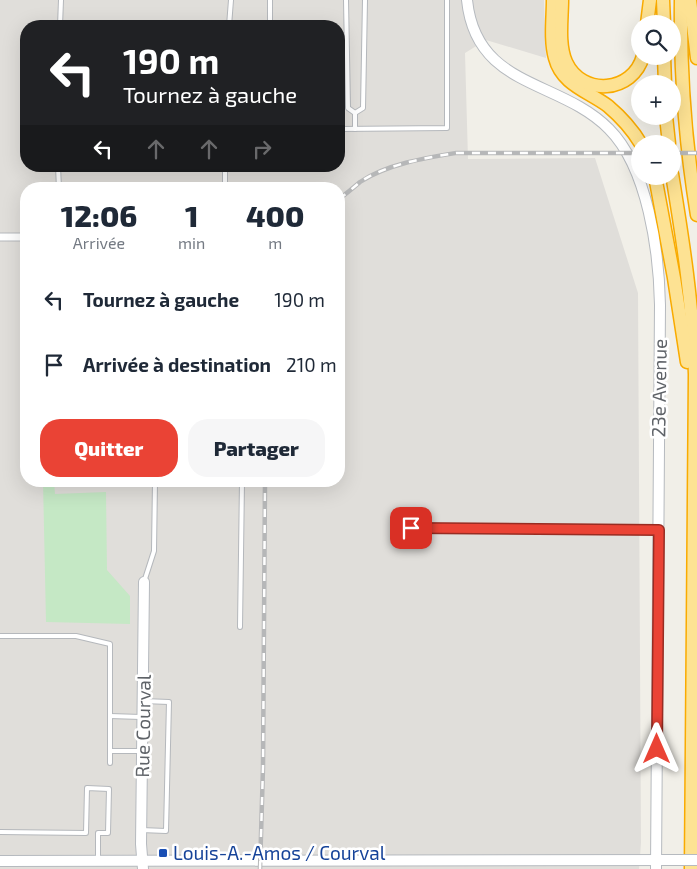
<!DOCTYPE html>
<html lang="fr">
<meta charset="utf-8">
<style>
:root{--surface:#fff;--page:#f6f6f7;--text:#1f2937;--muted:#747a83;--accent:#ea4335}
body{margin:0;font-family:"Exo 2",sans-serif;background:var(--page);color:var(--text);height:100vh;display:flex;flex-direction:column;font-size:19px;white-space:nowrap}
*{box-sizing:border-box;margin:0}
p{font-size:16px;color:var(--muted)}
.icon{flex:none;width:28px;height:28px;fill:none;stroke:currentColor;stroke-width:2;stroke-linecap:round;stroke-linejoin:round}
.map{position:relative;flex:1;overflow:hidden}
.panel{position:absolute;left:20px;top:182px;width:325px;height:305px;display:flex;flex-direction:column;background:var(--surface);border-radius:20px;box-shadow:0 5px 20px #0002}
.panel>*{flex:none}
.top-card{position:absolute;left:20px;top:20px;width:325px;height:152px;border-radius:20px;box-shadow:0 5px 20px #0002;background:#202124;color:#fff;overflow:hidden}
.buttons{position:absolute;left:631px;top:15px;display:grid;gap:10px}
.buttons a{display:grid;place-items:center;width:50px;height:50px;border-radius:50%;background:var(--surface);box-shadow:0 5px 20px #0002;font-size:25px}
.pin{position:absolute;display:grid;place-items:center;width:42px;height:42px;color:#fff;margin:-21px;border-radius:10px;box-shadow:0 2px 8px #0006}
.me{position:absolute;width:55px;margin:-28px;rotate:0deg;stroke-linejoin:round;filter:drop-shadow(0 0 4px #0008)}
.turn{display:flex;align-items:center;gap:18px;height:105px;padding:0 20px;font-size:22px}
.turn .icon{width:65px;height:65px;stroke-width:2.5}
.turn b{display:block;font-size:35px;line-height:42px}
.lanes{display:flex;align-items:center;height:48px;padding:0 20px;background:#0003;justify-content:center;gap:25px;direction:ltr}
.lanes .off{opacity:.35}
.eta{display:flex;justify-content:space-evenly;align-items:center;height:85px;text-align:center}
.eta b{font-size:30px;font-weight:800;line-height:35px}
.primary-button{display:flex;gap:10px;margin-top:auto;padding:10px 20px}
.primary-button a{flex:1;height:58px;border-radius:20px;background:var(--accent);color:#fff;font-size:20px;font-weight:800;line-height:58px;text-align:center}
.primary-button a+a{background:var(--page);color:var(--text)}
ul{padding:0;list-style:none}
li{display:flex;align-items:center;gap:15px;height:65px;padding:0 20px}
li div{flex:1}
li b{display:block;font-size:19px}
li em{font-style:normal}
.map>svg:first-child{display:block}
.industrial{fill:#e0deda;fill-rule:evenodd}
.green{fill:#c5e8c5}
.lines{fill:none;stroke-linecap:round;stroke-linejoin:round}
.lane-casing{stroke:#b5b8bc;stroke-width:6}
.street-casing{stroke:#b5b8bc;stroke-width:9}
.secondary-casing{stroke:#b6babf;stroke-width:12}
.highway-casing{stroke:#f9ab00;stroke-width:15}
.lane{stroke:#fff;stroke-width:4}
.street{stroke:#fff;stroke-width:7}
.secondary{stroke:#fff;stroke-width:10}
.highway{stroke:#fde293;stroke-width:12}
.rail-casing{stroke:#b6b7b8;stroke-width:4.5}
.rail{stroke:#fff;stroke-width:2.5;stroke-dasharray:8;stroke-linecap:butt}
.secondary-bridge-casing{stroke:#b6babf;stroke-width:12;stroke-linecap:butt}
.secondary-bridge{stroke:#fff;stroke-width:10}
.route-casing{stroke:#982c22;stroke-width:12}
.route{stroke:#ea4335;stroke-width:9}
.transit-dot{fill:#1a4fb4;stroke:#fff;stroke-width:2}
.labels{text-anchor:middle;stroke-width:5;stroke-linejoin:round;paint-order:stroke}
.street-label{font-size:19px;fill:#5f6368;stroke:#fff}
.transit-label{font-size:19px;fill:#164399;stroke:#fff;text-anchor:start}
</style>
<div class="map">
<svg width="697" height="869" viewBox="0 0 697 869">
<rect width="100%" height="100%" fill="#f1efe8"/>
<path class="industrial" d="M0 0H544L546 58 486 40 465 53 468 159 595 158 638 293 641 843 639 869H0ZM26 26H339V166H26ZM26 189H339V481H26Z"/>
<path class="green" d="M43 481H54L55 494 106 492 107 570 130 596V624L46 622Z"/>
<g class="lines">
<defs>
<g id="lane">
<path d="M346 0 348 108 355 113"/>
<path d="M60 26 61 0"/>
<path d="M229 26 231 0"/>
<path d="M270 26V0"/>
<path d="M339 129 447 128V0"/>
<path d="M355 129V113L363 108 365 0"/>
<path d="M58 166 59 189"/>
<path d="M225 189V166"/>
<path d="M144 582 154 551 155 481"/>
<path d="M240 627 242 481"/>
<path d="M0 636H76L110 644V763"/>
<path d="M110 716 141 717"/>
<path d="M110 751H140"/>
<path d="M141 830 166 831 169 702 143 701"/>
<path d="M0 832 86 833 87 788 109 789 108 833H98V859"/>
</g>
<g id="street">
<path d="M0 237H26"/>
<path d="M411 528 659 530"/>
</g>
<g id="secondary">
<path d="M467 0C476 89 560 79 609 129 648 168 659 252 660 305L656 869"/>
<path d="M0 861 680 860"/>
<path d="M143 869 141 844 144 582"/>
</g>
<g id="highway">
<path d="M553 0C553 18 550 40 555 58 562 85 588 91 608 106 621 117 632 129 641 144"/>
<path d="M562 0C562 19 558 44 566 62 582 97 633 93 643 56"/>
<path d="M663 0 664 24"/>
<path d="M681 0C680 73 685 142 697 215"/>
<path d="M690 0 697 58"/>
<path d="M647 24 650 0"/>
<path d="M664 56 665 84"/>
<path d="M666 116 669 144"/>
<path d="M672 174C683 241 693 305 695 374L691 869"/>
<path d="M655 176 674 278 687 362"/>
</g>
</defs>
<use href="#lane" class="lane-casing"/>
<use href="#street" class="street-casing"/>
<use href="#secondary" class="secondary-casing"/>
<use href="#highway" class="highway-casing"/>
<use href="#lane" class="lane"/>
<use href="#street" class="street"/>
<use href="#secondary" class="secondary"/>
<use href="#highway" class="highway"/>
<defs>
<g id="rail">
<path d="M672 153H697"/>
<path d="M339 199C346 194 353 188 360 182 387 164 425 158 456 153H640"/>
<path d="M260 869 263 767 265 481"/>
</g>
</defs>
<use href="#rail" class="rail-casing"/>
<use href="#rail" class="rail"/>
<defs>
<path id="secondary-bridge" d="M680 860H697"/>
</defs>
<use href="#secondary-bridge" class="secondary-bridge-casing"/>
<use href="#secondary-bridge" class="secondary-bridge"/>
</g>
<g class="lines">
<defs>
<path id="route" d="M411 528 659 530 657 749"/>
</defs>
<use href="#route" class="route-casing"/>
<use href="#route" class="route"/>
</g>
<rect class="transit-dot" x="158" y="848" width="10" height="10" rx="2.5"/>
<g class="labels">
<g class="street-label">
<text transform="translate(659 388) rotate(-89)" y="7">23e Avenue</text>
<text transform="translate(143 726) rotate(-89)" y="7">Rue Courval</text>
</g>
<g class="transit-label">
<text x="173" y="860">Louis-A.-Amos / Courval</text>
</g>
</g>
</svg>
<div class="buttons">
<a><svg class="icon" aria-label="search" viewBox="0 0 24 24"><circle cx="10" cy="10" r="6"/><path d="M15 15l6 6"/></svg></a>
<a>+</a>
<a>−</a>
</div>
<div class="pin" style="left:411px;top:528px;background:#d93025"><svg class="icon" aria-label="arrive" viewBox="0 0 24 24"><path d="M6 21V4h12l-3 4 3 4H6"/></svg></div>
<svg class="me" style="left:657px;top:749px" viewBox="-20 -20 40 40"><path d="M0-17L14 15 0 8-14 15z" fill="#ea4335" stroke="#fff" stroke-width="4"/></svg>
<div class="top-card">
<div class="turn"><svg class="icon" aria-label="left" viewBox="0 0 24 24"><path d="M17 20v-9H6M10 6l-5 5 5 5"/></svg><div><b>190 m</b>Tournez à gauche</div></div>
<div class="lanes"><svg class="icon" aria-label="left" viewBox="0 0 24 24"><path d="M17 20v-9H6M10 6l-5 5 5 5"/></svg><svg class="icon off" aria-label="ahead" viewBox="0 0 24 24"><path d="M12 20V5M6 11l6-6 6 6"/></svg><svg class="icon off" aria-label="ahead" viewBox="0 0 24 24"><path d="M12 20V5M6 11l6-6 6 6"/></svg><svg class="icon off" aria-label="right" viewBox="0 0 24 24"><path d="M7 20v-9h11M14 6l5 5-5 5"/></svg></div>
</div>
<section class="panel">
<div class="eta">
<div><b>12:06</b><p>Arrivée</p></div>
<div><b>1</b><p>min</p></div>
<div><b>400</b><p>m</p></div>
</div>
<ul>
<li><svg class="icon" aria-label="left" viewBox="0 0 24 24"><path d="M17 20v-9H6M10 6l-5 5 5 5"/></svg><div><b>Tournez à gauche</b></div><em>190 m</em></li>
<li><svg class="icon" aria-label="arrive" viewBox="0 0 24 24"><path d="M6 21V4h12l-3 4 3 4H6"/></svg><div><b>Arrivée à destination</b></div><em>210 m</em></li>
</ul>
<div class="primary-button"><a>Quitter</a><a>Partager</a></div>
</section>
</div>
